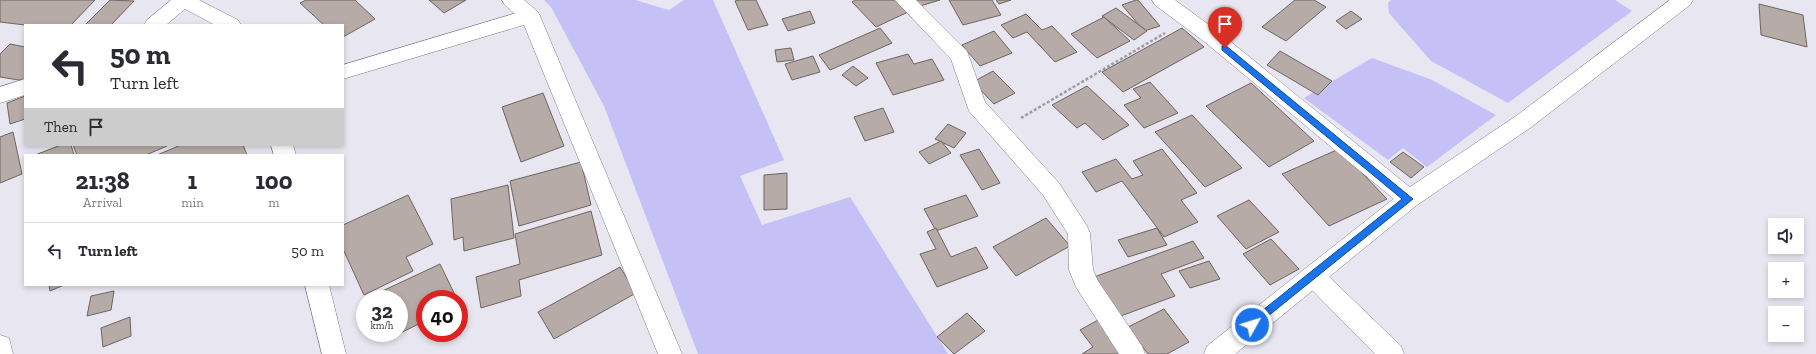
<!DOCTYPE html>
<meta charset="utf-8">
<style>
:root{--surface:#fff;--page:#f2f2f3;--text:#2b2b33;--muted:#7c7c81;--line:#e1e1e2}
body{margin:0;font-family:"Zilla Slab",serif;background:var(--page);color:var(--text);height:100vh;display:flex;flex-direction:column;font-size:15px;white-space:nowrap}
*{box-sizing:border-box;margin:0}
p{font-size:13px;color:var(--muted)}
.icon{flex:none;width:22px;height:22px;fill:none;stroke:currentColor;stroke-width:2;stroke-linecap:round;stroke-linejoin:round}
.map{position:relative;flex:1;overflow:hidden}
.drawer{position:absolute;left:24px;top:154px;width:320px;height:132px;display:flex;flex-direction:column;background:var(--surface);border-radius:0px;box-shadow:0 2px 6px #0003}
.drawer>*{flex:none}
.guide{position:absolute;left:24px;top:24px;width:320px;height:122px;border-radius:0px;box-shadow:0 2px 6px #0003;background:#fff;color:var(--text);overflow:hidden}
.buttons{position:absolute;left:1768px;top:218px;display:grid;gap:8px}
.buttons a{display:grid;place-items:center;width:36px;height:36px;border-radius:0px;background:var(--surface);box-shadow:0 2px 6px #0003;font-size:20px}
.speed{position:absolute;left:356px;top:290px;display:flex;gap:8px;font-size:20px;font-weight:700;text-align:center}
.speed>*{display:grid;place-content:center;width:52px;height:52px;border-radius:50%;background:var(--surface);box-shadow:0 2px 6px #0003;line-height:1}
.speed small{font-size:10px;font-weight:400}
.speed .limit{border:6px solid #d22;background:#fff;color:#111}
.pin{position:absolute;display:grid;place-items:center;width:34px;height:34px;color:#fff;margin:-41px -17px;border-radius:50% 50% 50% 0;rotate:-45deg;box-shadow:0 0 4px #0007}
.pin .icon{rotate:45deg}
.me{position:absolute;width:44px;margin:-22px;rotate:51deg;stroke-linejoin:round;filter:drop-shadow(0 0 3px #0008)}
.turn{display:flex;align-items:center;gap:14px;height:84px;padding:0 20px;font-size:18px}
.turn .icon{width:52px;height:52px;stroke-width:2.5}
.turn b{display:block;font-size:28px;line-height:34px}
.then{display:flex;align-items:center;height:38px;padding:0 20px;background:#0003;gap:8px;font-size:15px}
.eta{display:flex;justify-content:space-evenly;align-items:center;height:68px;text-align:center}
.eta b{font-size:24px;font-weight:700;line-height:28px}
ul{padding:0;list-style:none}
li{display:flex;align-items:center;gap:12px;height:56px;padding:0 20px;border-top:1px solid var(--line)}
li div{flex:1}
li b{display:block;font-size:15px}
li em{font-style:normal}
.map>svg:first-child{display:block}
.green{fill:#c5c0f5}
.building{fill:#b6aba7;stroke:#6e6460}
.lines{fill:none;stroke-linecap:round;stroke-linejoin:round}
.street-casing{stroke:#7e7d87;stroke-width:1}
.secondary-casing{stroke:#7e7d87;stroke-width:1}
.path{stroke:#9c9ca4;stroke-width:2.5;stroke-dasharray:3 2;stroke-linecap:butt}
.street{fill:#fff;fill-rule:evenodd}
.secondary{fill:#fff;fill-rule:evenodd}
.route{fill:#1a73e8;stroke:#114b97}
</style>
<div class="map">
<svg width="1816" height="354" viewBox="0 0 1816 354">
<rect width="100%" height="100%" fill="#e7e6f1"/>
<g class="green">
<path d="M544 0H635L669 10 684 0H713L784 160 740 176 762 225 850 197 948 354H698L604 106 551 7Z"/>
<path d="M1391 0H1615L1632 11 1508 103 1431 61 1389 13 1388 3Z"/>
<path d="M1372 58 1432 80 1496 115 1427 167 1403 148 1388 160 1304 98Z"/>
</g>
<g class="building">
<path d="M0 0H95L71 25H25L0 22Z"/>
<path d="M110 0 134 1 111 25H85Z"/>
<path d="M306 0H355L375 19 343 37V25H324L300 3Z"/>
<path d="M429 0H466L444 13Z"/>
<path d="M739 0H756L768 25 748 30 735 1Z"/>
<path d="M855 0H896L908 12 876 27 852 2Z"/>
<path d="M916 0H940L920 6Z"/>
<path d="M949 0H992L1001 15 963 25Z"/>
<path d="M996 0H1011L999 4Z"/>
<path d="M1136 0H1138L1160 26 1144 31 1122 5Z"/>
<path d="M1295 0H1314L1326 7 1286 41 1262 27Z"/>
<path d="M1759 4 1803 15 1807 47 1761 35Z"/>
<path d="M1116 8 1147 31 1134 40 1102 16Z"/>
<path d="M810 11 815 23 788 31 782 19Z"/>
<path d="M1351 11 1362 19 1346 29 1336 21Z"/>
<path d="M1026 14 1042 30 1052 26 1077 52 1055 62 1027 32 1013 38 1001 25Z"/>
<path d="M1104 17 1130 41 1097 58 1071 34Z"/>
<path d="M880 28 892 43 830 70 819 55Z"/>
<path d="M1182 28 1204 47 1123 92 1102 72Z"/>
<path d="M994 31 1012 53 980 66 962 45Z"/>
<path d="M10 44 25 47V81L0 77V54Z"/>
<path d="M791 48 794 60 777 62 775 50Z"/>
<path d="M1280 51 1332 81 1318 95 1267 65Z"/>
<path d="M908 54 914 64 932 59 944 80 893 95 876 63Z"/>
<path d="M813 56 820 72 792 80 785 64Z"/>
<path d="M853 66 868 78 856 86 842 75Z"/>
<path d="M993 71 1015 93 994 104 973 82Z"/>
<path d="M1150 82 1178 113 1144 128 1124 105 1141 98 1133 89Z"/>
<path d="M1251 83 1314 141 1269 167 1206 106Z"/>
<path d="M1087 86 1129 125 1103 140 1085 123 1077 128 1052 105Z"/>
<path d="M543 93 564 146 521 162 502 107Z"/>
<path d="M25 96V119L10 124 7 103Z"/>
<path d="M883 108 894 132 865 141 854 117Z"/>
<path d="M1192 115 1242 168 1205 187 1155 132Z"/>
<path d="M948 124 966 133 954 148 935 139Z"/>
<path d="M13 132 22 174 0 183V137Z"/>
<path d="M941 141 951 153 929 164 919 152Z"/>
<path d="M61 145H71L74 155H35Z"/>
<path d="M73 145H167V146L146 155H77Z"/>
<path d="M181 145H243L247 155H157Z"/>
<path d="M979 149 1000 183 982 190 960 155Z"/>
<path d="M1162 149 1197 193 1181 200 1198 222 1164 237 1122 181 1096 192 1082 172 1116 159 1132 179 1143 175 1133 161Z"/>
<path d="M1339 149 1387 199 1329 226 1282 174Z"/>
<path d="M1403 152 1424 167 1411 178 1390 162Z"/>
<path d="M581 162 591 205 519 226 510 181Z"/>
<path d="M787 173V209L764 210V175Z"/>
<path d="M508 185 514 238 464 251 463 237 454 240 451 199Z"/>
<path d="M408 195 433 244 406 257 413 271 364 295 343 249V225Z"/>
<path d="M966 195 978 216 936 231 924 209Z"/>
<path d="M1249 200 1279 232 1246 249 1217 216Z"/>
<path d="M591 211 602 255 519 280 521 296 481 308 476 277 520 264 515 234Z"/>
<path d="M1046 218 1070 246 1016 276 993 247Z"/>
<path d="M936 228 951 257 976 247 988 268 937 287 920 254 936 249 927 232Z"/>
<path d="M1157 228 1167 245 1128 257 1118 240Z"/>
<path d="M1271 239 1299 269 1270 285 1243 254Z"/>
<path d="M1193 241 1204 258 1161 274 1175 296 1118 317 1094 277Z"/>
<path d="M1209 261 1220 279 1190 288 1179 271Z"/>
<path d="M440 264 457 299H425V321L392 337 391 333H399V299H377L376 294Z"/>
<path d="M620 267 636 293 554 339 538 312Z"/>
<path d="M49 285H64L50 291Z"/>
<path d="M114 291 111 310 87 316 91 296Z"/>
<path d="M1164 309 1189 342 1167 354H1148L1128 327Z"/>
<path d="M967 313 985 331 954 354 937 337Z"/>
<path d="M130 317 131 336 103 347 101 328Z"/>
<path d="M1098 320 1125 354H1082L1093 347 1080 330Z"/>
</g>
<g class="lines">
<defs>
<g id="street">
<path d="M171 0H199L238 20 241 25H215L185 9 166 25H144L147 20Z"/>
<path d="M895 0H916L967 51 985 102 1059 183 1087 226 1090 233 1093 270 1098 281 1142 346 1145 354H1119L1076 287 1069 270 1068 234 1043 195 969 111 951 59Z"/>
<path d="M1152 0H1175L1220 33 1417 193 1420 199 1417 205 1409 208 1401 205 1206 43 1155 5Z"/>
<path d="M530 9 537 11 540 16 537 21 343 79V65Z"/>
<path d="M25 79V95L0 103V87Z"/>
<path d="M271 145H293L296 155H274Z"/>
<path d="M1313 266 1321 269 1401 346 1404 354H1375L1305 283 1301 276 1305 269Z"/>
<path d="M305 285H329L346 354H322Z"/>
<path d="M0 335 9 338 13 354H0Z"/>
</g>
<g id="secondary">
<path d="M502 0H524L537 11 540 16 682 354H658L522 20 505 5Z"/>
<path d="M1670 0H1693L1690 5 1530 128 1417 205 1235 354H1204L1207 346 1401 193 1516 116Z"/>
</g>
</defs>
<use href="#street" class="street-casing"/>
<use href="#secondary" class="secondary-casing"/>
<path class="path" d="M1021 118 1165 33"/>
<use href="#street" class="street"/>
<use href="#secondary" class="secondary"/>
</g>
<path class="route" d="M1225 45 1413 199 1252 329 1248 328 1247 325 1248 322 1402 199 1222 50V46Z"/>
</svg>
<div class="buttons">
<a><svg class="icon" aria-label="sound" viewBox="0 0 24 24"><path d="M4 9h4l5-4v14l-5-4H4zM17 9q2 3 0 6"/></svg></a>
<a>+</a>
<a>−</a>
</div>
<div class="speed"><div>32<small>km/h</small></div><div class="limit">40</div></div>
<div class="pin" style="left:1225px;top:48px;background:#d93025"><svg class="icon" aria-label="arrive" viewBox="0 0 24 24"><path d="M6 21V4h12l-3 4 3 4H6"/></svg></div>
<svg class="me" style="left:1252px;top:325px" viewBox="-20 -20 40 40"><circle r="17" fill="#1a73e8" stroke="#fff" stroke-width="3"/><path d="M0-11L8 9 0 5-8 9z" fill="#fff"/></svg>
<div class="guide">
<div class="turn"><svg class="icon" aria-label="left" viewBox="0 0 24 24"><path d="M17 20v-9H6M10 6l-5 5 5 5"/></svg><div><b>50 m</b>Turn left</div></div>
<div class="then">Then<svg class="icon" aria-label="arrive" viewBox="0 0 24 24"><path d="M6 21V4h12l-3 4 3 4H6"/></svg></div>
</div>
<section class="drawer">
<div class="eta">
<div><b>21:38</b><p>Arrival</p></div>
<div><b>1</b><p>min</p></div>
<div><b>100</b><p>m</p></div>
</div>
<ul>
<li><svg class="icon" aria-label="left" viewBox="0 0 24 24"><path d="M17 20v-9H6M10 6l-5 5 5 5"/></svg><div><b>Turn left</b></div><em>50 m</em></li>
</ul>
</section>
</div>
